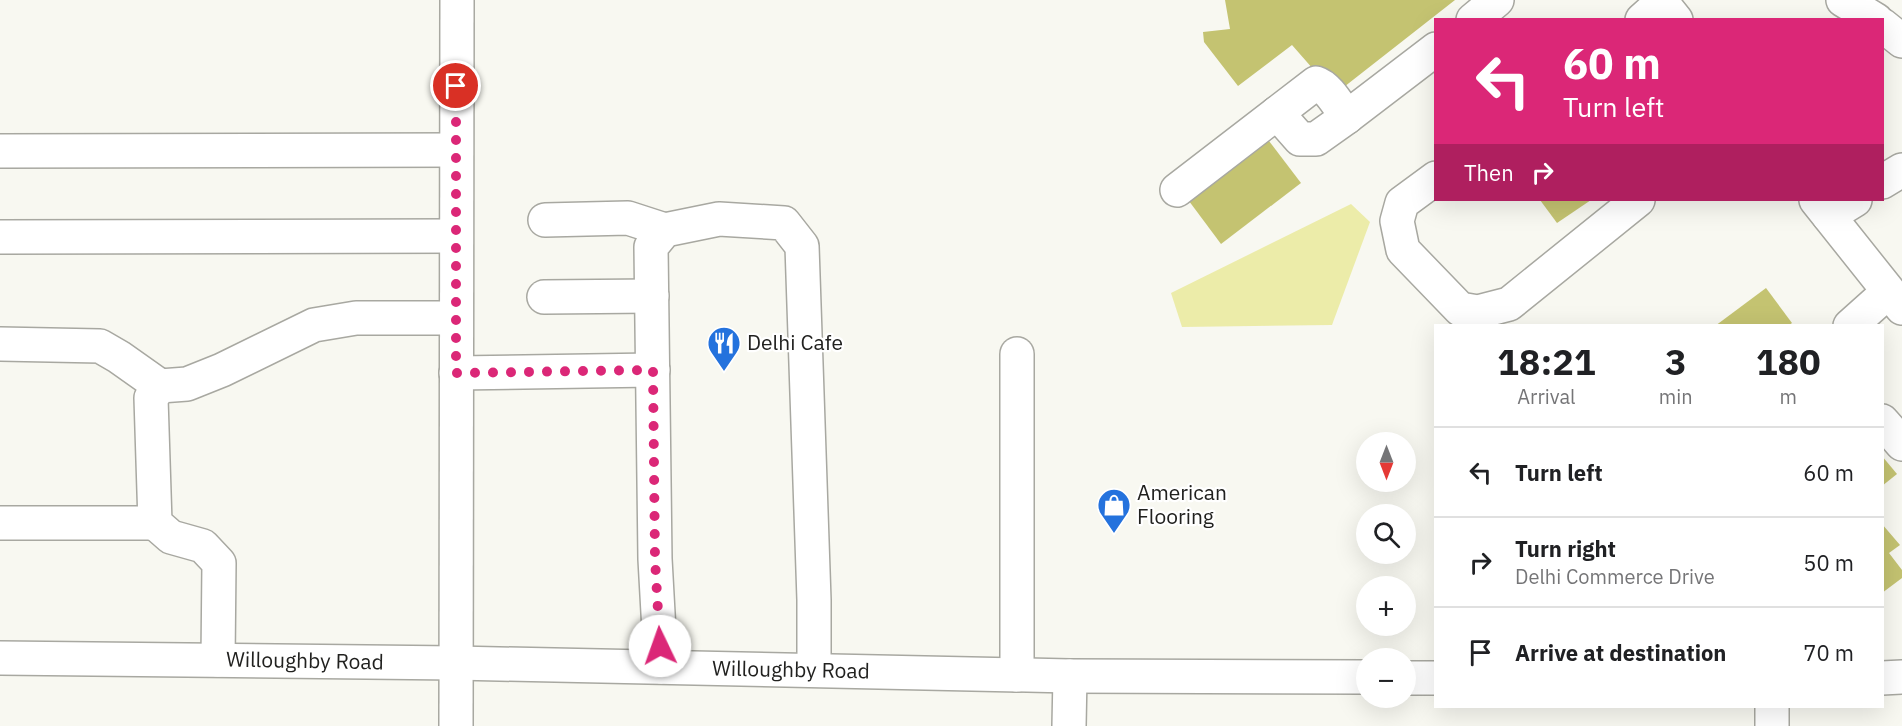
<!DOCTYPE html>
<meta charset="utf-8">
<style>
:root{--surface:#fff;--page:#f2f2f2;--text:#202124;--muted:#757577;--line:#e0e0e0}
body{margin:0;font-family:"IBM Plex Sans",sans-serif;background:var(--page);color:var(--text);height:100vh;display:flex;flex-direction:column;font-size:22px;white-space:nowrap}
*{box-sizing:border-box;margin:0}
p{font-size:20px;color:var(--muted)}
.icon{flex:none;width:33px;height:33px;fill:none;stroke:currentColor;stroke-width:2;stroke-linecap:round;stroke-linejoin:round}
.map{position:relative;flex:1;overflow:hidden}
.drawer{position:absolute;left:1434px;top:324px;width:450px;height:384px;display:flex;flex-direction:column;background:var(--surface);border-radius:0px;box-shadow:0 6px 24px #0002}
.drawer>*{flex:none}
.hud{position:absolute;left:1434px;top:18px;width:450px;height:183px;border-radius:0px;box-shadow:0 6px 24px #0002;background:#db2777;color:#fff;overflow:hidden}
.needle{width:39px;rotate:180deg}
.controls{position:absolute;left:1356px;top:432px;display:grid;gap:12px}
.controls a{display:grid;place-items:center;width:60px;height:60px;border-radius:50%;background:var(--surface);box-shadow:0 6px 24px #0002;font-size:30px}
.pin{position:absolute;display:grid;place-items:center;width:51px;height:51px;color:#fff;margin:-26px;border:3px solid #fff;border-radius:50%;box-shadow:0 2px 6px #0007}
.me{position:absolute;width:66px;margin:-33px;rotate:357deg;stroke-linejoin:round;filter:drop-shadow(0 0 4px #0008)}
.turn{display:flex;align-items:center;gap:21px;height:126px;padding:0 30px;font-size:27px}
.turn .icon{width:78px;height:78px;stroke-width:2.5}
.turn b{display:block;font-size:42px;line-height:51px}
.then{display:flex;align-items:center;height:57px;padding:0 30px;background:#0003;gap:12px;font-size:22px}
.eta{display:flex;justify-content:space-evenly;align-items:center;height:102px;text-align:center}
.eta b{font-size:36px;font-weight:700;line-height:42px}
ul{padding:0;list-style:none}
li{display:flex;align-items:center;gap:18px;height:90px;padding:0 30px;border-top:2px solid var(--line)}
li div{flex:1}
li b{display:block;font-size:22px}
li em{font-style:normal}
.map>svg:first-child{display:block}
.green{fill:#ececa9}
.building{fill:#c4c371}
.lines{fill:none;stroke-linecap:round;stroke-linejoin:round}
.minor-casing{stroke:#a8a8a1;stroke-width:36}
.major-casing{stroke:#a8a8a1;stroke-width:36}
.minor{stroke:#fff;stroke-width:33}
.major{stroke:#fff;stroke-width:33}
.route{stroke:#db2777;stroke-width:10;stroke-dasharray:0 18}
.labels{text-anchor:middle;stroke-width:4.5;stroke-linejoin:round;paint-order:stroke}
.poi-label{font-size:21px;fill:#21211f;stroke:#fff;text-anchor:start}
.street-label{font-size:21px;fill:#21211f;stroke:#fff}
</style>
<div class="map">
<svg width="1902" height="726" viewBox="0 0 1902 726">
<rect width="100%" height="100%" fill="#f8f8f1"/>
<path class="green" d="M1351 204 1370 222 1332 325 1182 327 1171 293Z"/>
<g class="building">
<path d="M1225 0H1455L1335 94 1292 45 1238 86 1204 42 1203 32 1230 29Z"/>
<path d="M1266 137 1301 183 1221 244 1186 197Z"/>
<path d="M1540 200H1591L1557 223Z"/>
<path d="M1766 288 1792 323 1788 326H1715Z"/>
<path d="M1882 456 1897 474 1882 486Z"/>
<path d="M1882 524 1900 545 1889 553 1902 570V578L1882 593Z"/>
</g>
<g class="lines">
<defs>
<g id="minor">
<path d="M1843 0 1876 20"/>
<path d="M1473 20 1497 0"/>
<path d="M1642 20 1662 2"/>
<path d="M1882 25 1902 41"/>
<path d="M1277 113 1316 83C1329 87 1339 107 1347 117"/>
<path d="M0 151 456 150"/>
<path d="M1436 178 1402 203 1397 221 1403 250 1460 309 1478 312 1509 304 1638 200"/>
<path d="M1882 182 1902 170"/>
<path d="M1177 190 1277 113 1300 139H1316L1347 117 1436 49"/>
<path d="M1829 216 1855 200"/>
<path d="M545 220 628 218 665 230"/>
<path d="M0 237 456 236"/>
<path d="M544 297 652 296"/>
<path d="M1850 326 1888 292"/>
<path d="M0 344 100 346 119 357 160 386"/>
<path d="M1017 354V675"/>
<path d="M456 373 653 370"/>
<path d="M1882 421 1902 444"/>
<path d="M0 523H155"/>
<path d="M0 658 456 663 1070 676 1366 677"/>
<path d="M218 660 219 563 203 546 171 537 155 523 151 398 160 386 187 384 222 370 314 325 356 318H456"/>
<path d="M661 667 655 559 651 247 665 230 719 219 784 223 802 246 814 600V670"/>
<path d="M1406 678H1436"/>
<path d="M1882 678 1902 677"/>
<path d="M1772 706V726"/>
<path d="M456 726 457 0"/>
<path d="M1069 726 1070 676"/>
</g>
<g id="major">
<path d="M1660 0 1676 20"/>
<path d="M1816 200 1902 308"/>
</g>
</defs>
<use href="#minor" class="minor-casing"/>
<use href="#major" class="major-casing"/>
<use href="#minor" class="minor"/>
<use href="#major" class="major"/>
</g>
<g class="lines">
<path class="route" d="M456 86V373L653 370 655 559 660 646"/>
</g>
<defs>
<symbol id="restaurant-pin" viewBox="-11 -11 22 30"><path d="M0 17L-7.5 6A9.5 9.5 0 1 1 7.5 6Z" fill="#2472dd" stroke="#fff"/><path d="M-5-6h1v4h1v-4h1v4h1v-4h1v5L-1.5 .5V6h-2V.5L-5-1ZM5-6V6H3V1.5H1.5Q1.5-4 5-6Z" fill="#fff"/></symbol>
<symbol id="shop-pin" viewBox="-11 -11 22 30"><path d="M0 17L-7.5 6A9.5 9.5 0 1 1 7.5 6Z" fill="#2472dd" stroke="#fff"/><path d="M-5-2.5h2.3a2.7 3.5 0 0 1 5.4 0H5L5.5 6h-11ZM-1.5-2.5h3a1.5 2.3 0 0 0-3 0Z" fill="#fff"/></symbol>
</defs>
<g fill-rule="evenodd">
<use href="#restaurant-pin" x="705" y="324" width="38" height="52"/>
<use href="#shop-pin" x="1095" y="486" width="38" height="52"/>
</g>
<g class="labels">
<g class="poi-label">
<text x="747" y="350">Delhi Cafe</text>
<text x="1137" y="500">American<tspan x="1137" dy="24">Flooring</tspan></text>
</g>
<g class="street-label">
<text transform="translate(305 661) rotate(1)" y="7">Willoughby Road</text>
<text transform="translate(791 670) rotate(1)" y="7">Willoughby Road</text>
</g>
</g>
</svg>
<div class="controls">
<a><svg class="needle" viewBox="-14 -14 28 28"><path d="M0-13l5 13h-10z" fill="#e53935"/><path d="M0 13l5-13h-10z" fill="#757577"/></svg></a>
<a><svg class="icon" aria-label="search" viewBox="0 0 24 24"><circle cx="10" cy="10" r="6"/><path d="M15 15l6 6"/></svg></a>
<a>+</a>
<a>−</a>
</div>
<div class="pin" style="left:456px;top:86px;background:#d93025"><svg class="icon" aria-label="arrive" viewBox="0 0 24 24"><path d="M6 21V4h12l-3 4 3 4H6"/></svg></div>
<svg class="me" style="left:660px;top:646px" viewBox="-20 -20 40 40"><circle r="19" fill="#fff"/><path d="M0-13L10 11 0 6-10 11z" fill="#db2777"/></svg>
<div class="hud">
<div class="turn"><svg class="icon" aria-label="left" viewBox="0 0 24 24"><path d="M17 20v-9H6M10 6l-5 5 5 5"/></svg><div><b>60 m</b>Turn left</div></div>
<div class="then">Then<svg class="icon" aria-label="right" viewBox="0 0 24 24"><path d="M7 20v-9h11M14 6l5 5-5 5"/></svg></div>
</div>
<section class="drawer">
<div class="eta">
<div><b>18:21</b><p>Arrival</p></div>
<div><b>3</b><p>min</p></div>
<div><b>180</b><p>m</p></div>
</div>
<ul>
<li><svg class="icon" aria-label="left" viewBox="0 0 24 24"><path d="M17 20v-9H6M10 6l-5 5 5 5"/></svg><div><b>Turn left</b></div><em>60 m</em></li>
<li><svg class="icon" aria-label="right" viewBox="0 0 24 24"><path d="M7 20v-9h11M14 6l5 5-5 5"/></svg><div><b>Turn right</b><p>Delhi Commerce Drive</p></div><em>50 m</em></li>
<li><svg class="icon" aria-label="arrive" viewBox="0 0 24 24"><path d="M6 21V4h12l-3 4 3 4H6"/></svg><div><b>Arrive at destination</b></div><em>70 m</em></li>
</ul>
</section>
</div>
